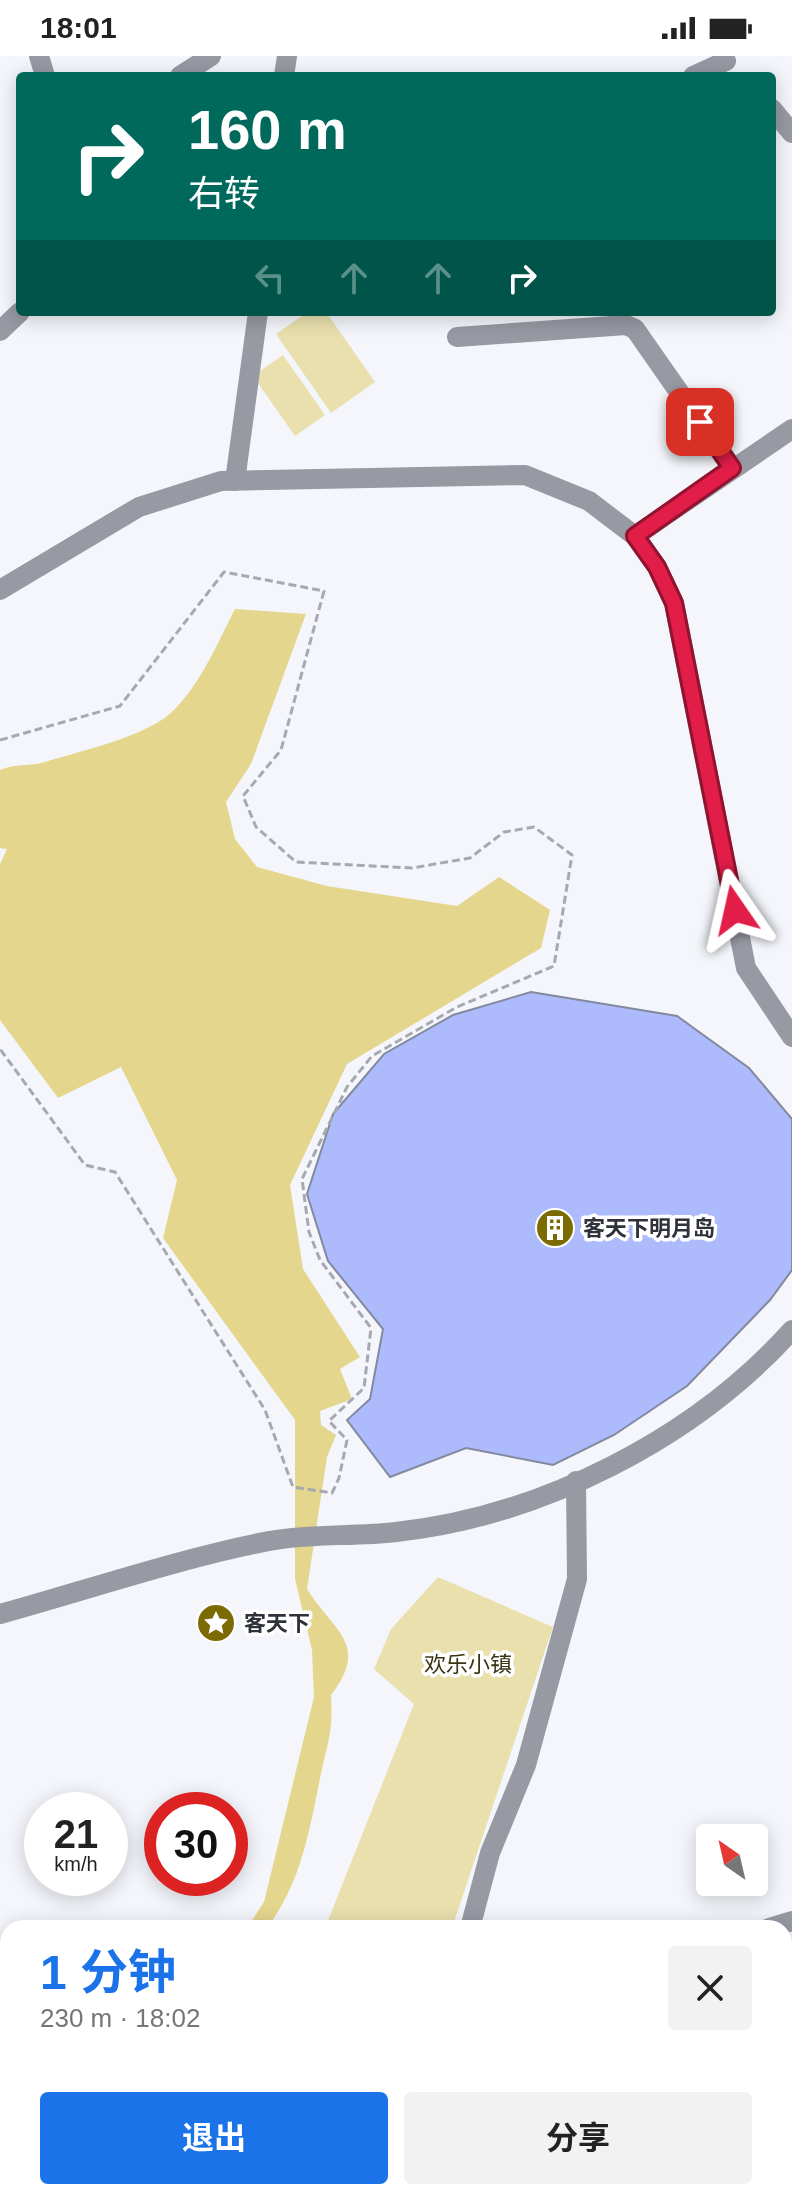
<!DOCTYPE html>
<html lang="zh">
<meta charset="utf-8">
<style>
:root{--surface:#fff;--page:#f2f2f2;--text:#222;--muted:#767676;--accent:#1a73e8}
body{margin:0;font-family:Arial,"Noto Sans SC",sans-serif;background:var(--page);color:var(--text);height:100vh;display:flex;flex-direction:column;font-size:30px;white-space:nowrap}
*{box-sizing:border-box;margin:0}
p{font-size:26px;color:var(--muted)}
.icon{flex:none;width:44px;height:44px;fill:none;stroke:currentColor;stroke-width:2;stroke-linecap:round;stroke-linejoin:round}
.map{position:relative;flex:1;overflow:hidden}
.side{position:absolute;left:0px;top:1864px;width:792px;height:280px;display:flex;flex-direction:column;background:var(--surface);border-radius:24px 24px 0 0;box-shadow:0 4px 20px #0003}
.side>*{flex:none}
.guide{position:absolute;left:16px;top:16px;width:760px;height:244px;border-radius:8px;box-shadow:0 4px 20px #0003;background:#00695c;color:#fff;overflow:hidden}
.needle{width:52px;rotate:326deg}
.controls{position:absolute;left:696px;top:1768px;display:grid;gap:16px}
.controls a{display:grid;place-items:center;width:72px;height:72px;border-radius:8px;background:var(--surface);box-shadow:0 4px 20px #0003;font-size:40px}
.speed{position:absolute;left:24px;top:1736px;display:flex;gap:16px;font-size:40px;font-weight:700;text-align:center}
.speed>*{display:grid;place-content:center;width:104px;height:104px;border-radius:50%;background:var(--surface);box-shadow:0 4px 20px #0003;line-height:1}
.speed small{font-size:20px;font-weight:400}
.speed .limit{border:12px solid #d22;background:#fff;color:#111}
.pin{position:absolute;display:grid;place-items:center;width:68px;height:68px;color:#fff;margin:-34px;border-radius:16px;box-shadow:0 4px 12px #0006}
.me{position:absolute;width:88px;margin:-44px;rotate:349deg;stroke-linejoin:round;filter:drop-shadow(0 0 6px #0008)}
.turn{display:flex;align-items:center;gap:28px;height:168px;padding:0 40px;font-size:36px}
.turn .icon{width:104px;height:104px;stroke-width:2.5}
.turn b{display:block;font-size:56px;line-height:68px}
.lanes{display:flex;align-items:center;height:76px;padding:0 40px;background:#0003;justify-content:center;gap:40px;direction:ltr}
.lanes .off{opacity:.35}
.round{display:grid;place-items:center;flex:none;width:84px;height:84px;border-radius:8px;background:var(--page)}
.summary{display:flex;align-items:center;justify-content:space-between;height:136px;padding:0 40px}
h1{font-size:48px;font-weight:700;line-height:60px;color:var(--accent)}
.action{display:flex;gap:16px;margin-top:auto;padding:16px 40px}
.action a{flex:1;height:92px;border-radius:8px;background:var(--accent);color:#fff;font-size:32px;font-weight:700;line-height:92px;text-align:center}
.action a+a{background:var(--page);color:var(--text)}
.status{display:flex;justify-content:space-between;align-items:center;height:56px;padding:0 40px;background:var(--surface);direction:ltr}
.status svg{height:22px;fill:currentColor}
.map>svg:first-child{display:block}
.green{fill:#eae0ae}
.water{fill:#e5d68e}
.building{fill:#adbafb;stroke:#83899e;stroke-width:2}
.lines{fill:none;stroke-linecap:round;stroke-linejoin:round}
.path{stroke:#a7a9b0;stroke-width:3;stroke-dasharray:8 4;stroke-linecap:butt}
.minor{stroke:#9799a3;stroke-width:20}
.route-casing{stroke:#92132f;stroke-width:20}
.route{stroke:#e11d48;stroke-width:14}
.labels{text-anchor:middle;stroke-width:7;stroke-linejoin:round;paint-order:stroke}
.poi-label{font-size:22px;font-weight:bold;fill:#2f323b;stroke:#fff;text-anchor:start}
.park-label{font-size:22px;fill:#3b3414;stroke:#fff}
</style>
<div class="status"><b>18:01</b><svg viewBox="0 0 49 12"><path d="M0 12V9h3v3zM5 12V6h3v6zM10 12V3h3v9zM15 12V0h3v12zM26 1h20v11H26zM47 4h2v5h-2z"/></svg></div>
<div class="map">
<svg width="792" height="2144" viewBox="0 0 792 2144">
<rect width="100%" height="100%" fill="#f4f6fb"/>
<g class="green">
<path d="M308 256H326L375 326 331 357 276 278Z"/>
<path d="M283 299 325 359 295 380 253 320Z"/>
<path d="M438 1521 553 1571 452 1872H325L414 1648 374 1613 391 1573Z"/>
<path d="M792 2099V2144H740L749 2136H784V2106Z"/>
<path d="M202 2136H651L644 2144H199Z"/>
</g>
<g class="water">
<path d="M235 553 306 558 251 708 226 746 235 783 257 811 327 830 457 850 499 821 550 854 541 892 347 1008 290 1129 303 1213 360 1301 340 1313 352 1343 320 1355 321 1369 336 1379 327 1401 307 1533C334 1576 370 1588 331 1639 333 1672 329 1683 322 1713 310 1770 303 1824 267 1872H247L264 1846 314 1641 312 1594 295 1523V1364L163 1182 177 1124 121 1011 58 1042 0 964V808L7 793 0 792V714C16 707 32 711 48 705 82 695 150 679 174 654 202 625 217 588 235 553Z"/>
<path d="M11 2136H92L94 2142 9 2144Z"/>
</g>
<path class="building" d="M531 936 677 960 749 1012 792 1063V1214L770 1244 687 1330 614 1379 553 1409 466 1392 390 1421 347 1364 370 1343 383 1273 328 1205 307 1138 333 1058 384 998 453 959Z"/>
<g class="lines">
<path class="path" d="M0 684 120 650 224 516 324 535 281 694 243 740 256 771 296 806 412 812 470 802 504 776 534 771 572 799 554 910 457 951 372 1000 347 1031 302 1123 309 1176 320 1204 371 1272 364 1332 329 1365 347 1384 339 1422 332 1437 293 1431 265 1354 115 1116 85 1109 0 993"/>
<g class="minor">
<path d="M39 0 45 20"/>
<path d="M180 20 211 0"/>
<path d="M284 20 287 0"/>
<path d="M693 20 726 5"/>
<path d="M772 53 792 77"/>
<path d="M0 275 20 256"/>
<path d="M457 281 626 269 635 273 732 412"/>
<path d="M235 425 258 256"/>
<path d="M635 480 792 373"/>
<path d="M0 534 139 451 221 425 525 419 589 445 635 480 657 511 674 547 746 912 792 981"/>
<path d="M0 1558C87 1534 181 1502 269 1485 311 1477 354 1481 396 1476 542 1460 694 1383 792 1274"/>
<path d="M470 1872 490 1797 526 1709 577 1523 576 1425"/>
<path d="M769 1872 792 1865"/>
<path d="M784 2058 792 2052"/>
<path d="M740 2136 741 2144"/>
<path d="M185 2144 188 2136"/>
<path d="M692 2144 703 2136"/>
</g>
</g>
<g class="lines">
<defs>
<path id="route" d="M700 366 732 412 635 480 657 511 674 547 735 854"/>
</defs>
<use href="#route" class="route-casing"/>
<use href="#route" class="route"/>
</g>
<defs>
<symbol id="building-disc" viewBox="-11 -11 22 22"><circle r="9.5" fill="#7c6a02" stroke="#fff"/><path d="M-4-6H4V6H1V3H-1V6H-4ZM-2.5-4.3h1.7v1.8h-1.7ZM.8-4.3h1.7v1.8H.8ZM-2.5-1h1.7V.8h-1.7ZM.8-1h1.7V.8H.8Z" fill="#fff"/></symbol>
<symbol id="sight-disc" viewBox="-11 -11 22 22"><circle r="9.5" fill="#7c6a02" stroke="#fff"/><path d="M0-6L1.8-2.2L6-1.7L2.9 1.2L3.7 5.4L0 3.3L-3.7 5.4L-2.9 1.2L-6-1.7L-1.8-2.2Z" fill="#fff"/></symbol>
</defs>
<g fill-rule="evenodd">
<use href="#building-disc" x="533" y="1150" width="44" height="44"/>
<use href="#sight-disc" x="194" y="1545" width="44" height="44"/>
</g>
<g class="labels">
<g class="poi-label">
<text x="583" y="1180">客天下明月岛</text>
<text x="244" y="1575">客天下</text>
</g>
<g class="park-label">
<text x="468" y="1616">欢乐小镇</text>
</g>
</g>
</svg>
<div class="controls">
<a><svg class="needle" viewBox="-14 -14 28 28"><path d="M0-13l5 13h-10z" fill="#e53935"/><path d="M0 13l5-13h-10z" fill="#767676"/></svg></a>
</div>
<div class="speed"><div>21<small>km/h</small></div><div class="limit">30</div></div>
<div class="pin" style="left:700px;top:366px;background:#d93025"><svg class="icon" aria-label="arrive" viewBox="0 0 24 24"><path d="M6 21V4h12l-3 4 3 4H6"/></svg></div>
<svg class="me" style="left:735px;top:854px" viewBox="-20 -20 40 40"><path d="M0-17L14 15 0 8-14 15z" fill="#e11d48" stroke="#fff" stroke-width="4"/></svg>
<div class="guide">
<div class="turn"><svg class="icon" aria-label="right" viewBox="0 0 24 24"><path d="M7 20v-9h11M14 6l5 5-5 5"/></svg><div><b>160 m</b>右转</div></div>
<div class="lanes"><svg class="icon off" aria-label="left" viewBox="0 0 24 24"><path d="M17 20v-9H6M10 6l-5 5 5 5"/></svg><svg class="icon off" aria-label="ahead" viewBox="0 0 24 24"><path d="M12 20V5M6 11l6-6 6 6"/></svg><svg class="icon off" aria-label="ahead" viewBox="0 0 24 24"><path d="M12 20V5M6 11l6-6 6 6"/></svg><svg class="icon" aria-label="right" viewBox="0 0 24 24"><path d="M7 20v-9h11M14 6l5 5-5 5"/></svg></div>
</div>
<section class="side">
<div class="summary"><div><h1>1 分钟</h1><p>230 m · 18:02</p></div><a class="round"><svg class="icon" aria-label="close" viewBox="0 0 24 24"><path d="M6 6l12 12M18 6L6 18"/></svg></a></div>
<div class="action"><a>退出</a><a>分享</a></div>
</section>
</div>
